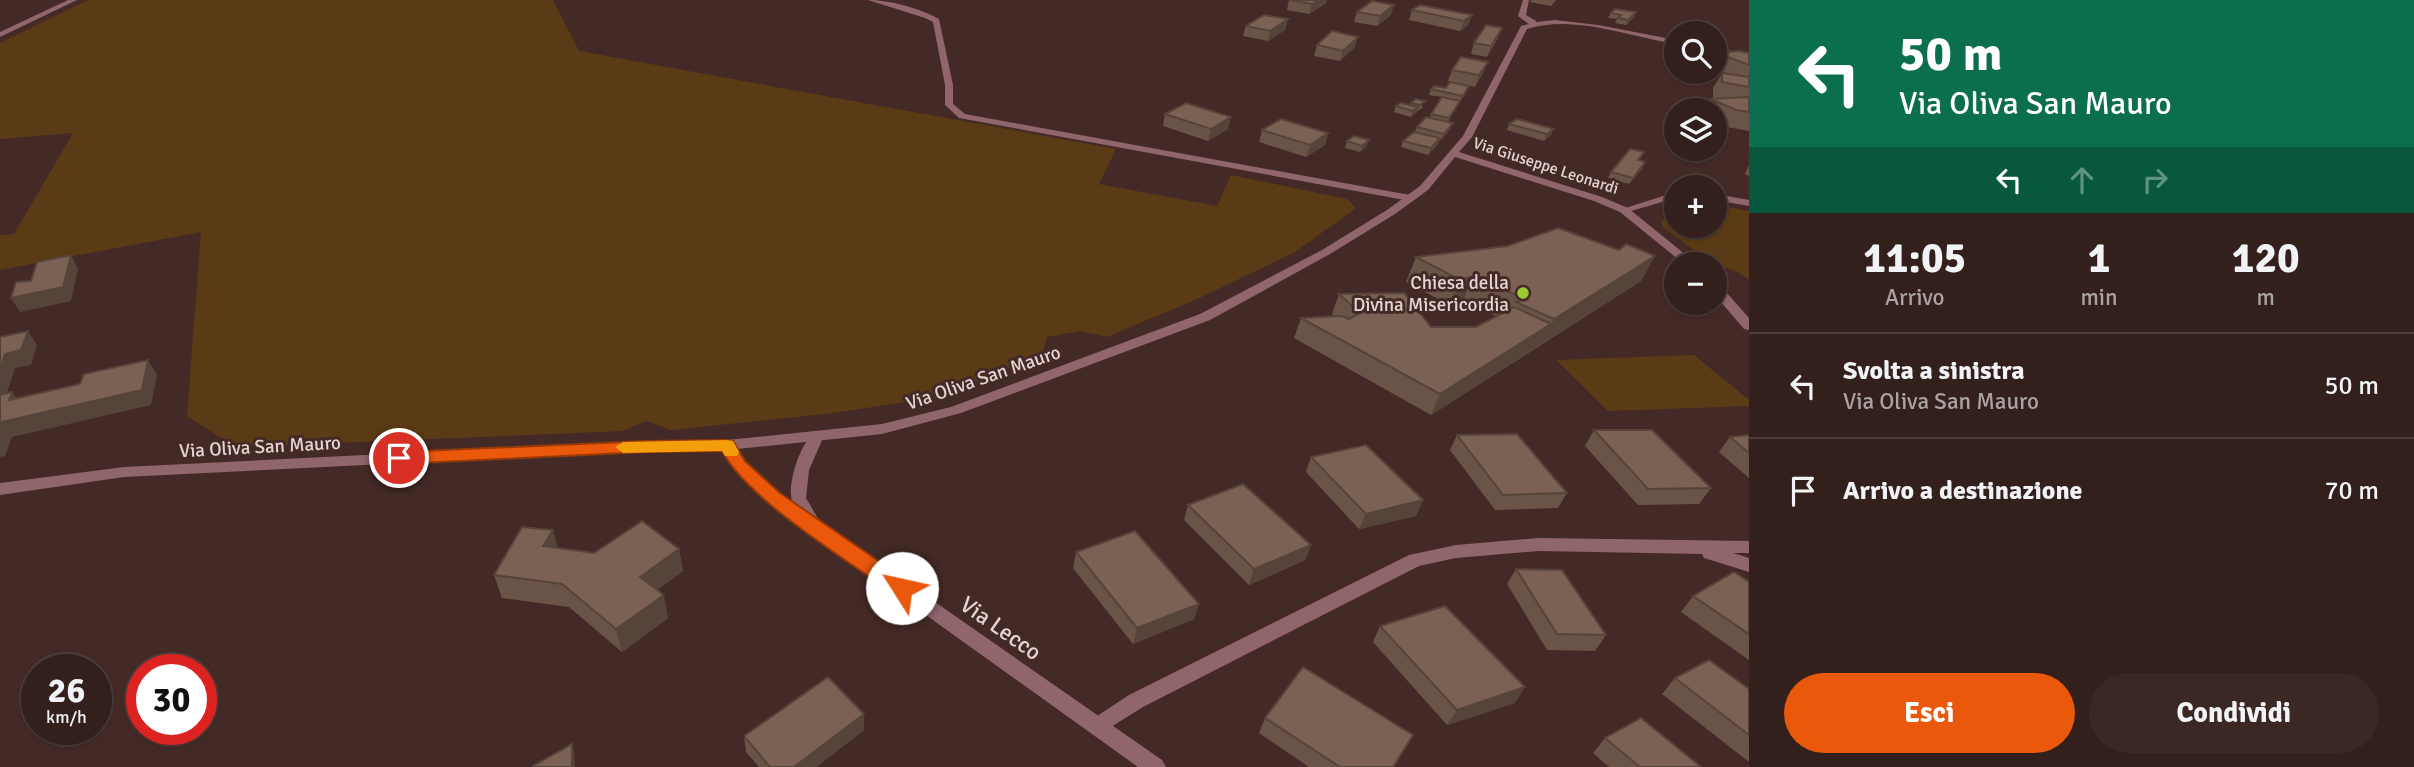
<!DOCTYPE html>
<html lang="it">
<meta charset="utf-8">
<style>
:root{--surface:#33201c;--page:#3b2825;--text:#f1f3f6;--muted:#a9a3a3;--line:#4e3e3b;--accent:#ea580c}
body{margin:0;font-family:Signika,sans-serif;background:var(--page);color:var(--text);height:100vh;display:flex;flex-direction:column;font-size:26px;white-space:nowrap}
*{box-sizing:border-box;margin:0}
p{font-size:23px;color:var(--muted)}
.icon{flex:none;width:38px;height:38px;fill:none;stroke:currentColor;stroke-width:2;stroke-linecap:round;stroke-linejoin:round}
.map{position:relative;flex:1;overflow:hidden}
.side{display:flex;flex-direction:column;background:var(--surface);width:665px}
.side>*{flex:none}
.guide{background:#0b6e4f;color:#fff;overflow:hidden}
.tools{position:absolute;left:1664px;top:21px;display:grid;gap:14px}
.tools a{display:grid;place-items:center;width:63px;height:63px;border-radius:50%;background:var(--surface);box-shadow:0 2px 5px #0004,0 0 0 2px var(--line);font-size:35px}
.speed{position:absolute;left:21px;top:654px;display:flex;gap:14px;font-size:35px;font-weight:700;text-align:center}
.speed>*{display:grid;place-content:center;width:91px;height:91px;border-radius:50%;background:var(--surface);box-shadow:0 2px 5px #0004,0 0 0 2px var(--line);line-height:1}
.speed small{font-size:18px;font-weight:400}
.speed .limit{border:10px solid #d22;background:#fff;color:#111}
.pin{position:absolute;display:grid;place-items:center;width:60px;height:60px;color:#fff;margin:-30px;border:4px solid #fff;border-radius:50%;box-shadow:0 2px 7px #0007}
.me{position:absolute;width:77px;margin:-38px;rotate:305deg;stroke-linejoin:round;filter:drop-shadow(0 0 5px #0008)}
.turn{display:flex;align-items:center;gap:24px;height:147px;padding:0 35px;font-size:32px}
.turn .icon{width:91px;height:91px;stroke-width:2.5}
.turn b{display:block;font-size:49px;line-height:60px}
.lanes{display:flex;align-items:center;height:66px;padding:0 35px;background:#0003;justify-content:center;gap:35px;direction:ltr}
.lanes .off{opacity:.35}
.eta{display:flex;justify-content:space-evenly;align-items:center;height:119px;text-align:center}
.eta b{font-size:42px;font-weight:800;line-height:49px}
.cta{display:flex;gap:14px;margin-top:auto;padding:14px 35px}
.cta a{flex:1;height:80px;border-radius:42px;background:var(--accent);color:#fff;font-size:28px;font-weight:800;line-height:80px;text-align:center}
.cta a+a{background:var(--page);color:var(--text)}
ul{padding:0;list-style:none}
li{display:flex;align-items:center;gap:21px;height:105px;padding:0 35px;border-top:2px solid var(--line)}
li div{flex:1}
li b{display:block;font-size:26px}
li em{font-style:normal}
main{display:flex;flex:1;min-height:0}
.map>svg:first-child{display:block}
.green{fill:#5b3b15}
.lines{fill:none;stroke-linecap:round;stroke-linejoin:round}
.service{fill:#91656c;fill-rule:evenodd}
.minor{fill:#91656c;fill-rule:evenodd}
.tertiary{fill:#91656c;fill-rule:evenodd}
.wall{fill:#6a5347}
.shaded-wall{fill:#56443a}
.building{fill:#7b6153;stroke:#56443a;stroke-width:2}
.route{fill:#ea580c;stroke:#983908;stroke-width:2}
.slow{fill:#f59e0b}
.poi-dot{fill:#9cca31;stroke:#442a26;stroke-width:2.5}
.labels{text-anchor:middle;stroke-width:6;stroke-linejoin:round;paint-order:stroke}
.far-street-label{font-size:16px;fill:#e5d4d1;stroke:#442a26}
.poi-label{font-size:19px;fill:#e5d4d1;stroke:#442a26;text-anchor:end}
.street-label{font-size:19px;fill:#e5d4d1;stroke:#442a26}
.near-street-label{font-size:23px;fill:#e5d4d1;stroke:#442a26}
</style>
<main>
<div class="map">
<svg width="1749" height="767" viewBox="0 0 1749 767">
<rect width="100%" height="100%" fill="#442a26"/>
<g class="green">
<path d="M88 0H553L579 51 1116 149 1099 184 1217 206 1231 175 1347 199 1356 208 1295 252 1204 296 1107 337 1080 331 1047 337 1042 355 934 398 825 414 671 430 647 421 622 431 235 447 187 416 201 232 0 270V235L14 234 73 133 0 139V43Z"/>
<path d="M1715 205 1749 211V280L1740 273 1710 262 1664 228 1661 222 1676 207V226H1715Z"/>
<path d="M1694 355 1749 400V406L1608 411 1556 360Z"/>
</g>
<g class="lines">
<g class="service">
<path d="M868 0C889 0 920 8 939 19L953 85V104L965 114 1410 195 1415 198 1410 201 959 118 945 105V85L933 22 925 18Z"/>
<path d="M1539 538 1749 541V553H1733L1749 558V572L1704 558 1702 554 1539 551 1456 558 1419 566 1143 707 1098 735 1091 732 1088 726 1091 720 1129 695 1409 555 1456 545Z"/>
</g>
<g class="minor">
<path d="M1523 0H1529L1526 15 1536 21V25H1530L1518 16Z"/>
<path d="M1676 192V198L1624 213 1619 210Z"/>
<path d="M1715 194 1749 200V206L1715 200Z"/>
<path d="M816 433 823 438 809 470 806 498 820 522 1162 760 1166 767H1138L768 502 733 469 719 445 722 441H732L744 462 793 503C785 489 801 438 816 433Z"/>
</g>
<g class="tertiary">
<path d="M68 0H77L0 37V32Z"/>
<path d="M1555 20 1598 25 1676 40V44C1630 37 1574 14 1527 29L1472 137 1459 152 1602 197 1628 208 1697 264H1684L1620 212 1594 201 1455 157 1428 190 1395 214 1330 254 1210 320 961 413 882 434 727 450 646 451 124 477 0 495V483L124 467 646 441 727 440 882 424 951 407 1200 314 1322 250 1387 210 1420 186 1463 136 1521 26 1537 22Z"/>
<path d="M1715 48 1749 54V58L1715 52Z"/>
<path d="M1715 283 1719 284 1749 318V330L1744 329 1715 295Z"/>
</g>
</g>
<g class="wall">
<path d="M1289 0H1327L1326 3 1309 14 1287 10Z"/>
<path d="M1531 0H1556L1551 6 1530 2Z"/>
<path d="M1412 10 1472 15 1468 25 1460 31 1409 20Z"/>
<path d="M1357 12 1391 15 1377 26 1354 22Z"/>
<path d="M1636 12 1634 17 1626 25 1615 23 1617 19 1608 18 1611 13Z"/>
<path d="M1288 19 1285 30 1268 41 1243 36 1246 26Z"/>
<path d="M1498 38 1487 57 1471 54 1474 43Z"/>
<path d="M1317 45 1355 47 1340 61 1314 56Z"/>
<path d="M1718 53H1749V131L1727 127 1715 121V110H1705L1711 99H1717L1713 98V88L1722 73 1715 70V58Z"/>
<path d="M1488 62 1483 73 1475 87 1448 81 1452 70Z"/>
<path d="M1469 86 1467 91 1460 101H1459L1448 122 1453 123 1450 129 1441 140 1440 139 1438 144 1428 155 1401 147 1403 141 1415 132 1417 127 1430 117 1442 97 1429 95 1431 89Z"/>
<path d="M1416 99 1423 107 1418 111H1417L1416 113 1411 117 1394 112 1396 106 1410 105 1411 103Z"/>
<path d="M1165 114 1228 129 1208 141 1163 126Z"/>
<path d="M1509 124 1551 135 1544 141 1507 130Z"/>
<path d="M1262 130 1328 133 1325 145 1306 157 1259 142Z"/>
<path d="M1347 141 1367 146 1360 152 1345 148Z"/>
<path d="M1644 152 1639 161 1642 169 1629 184 1608 178 1611 172Z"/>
<path d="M1749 165V176L1745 174Z"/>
<path d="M1416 257 1641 281 1431 415 1294 338 1301 318 1334 316 1332 314 1339 294 1431 327H1476L1496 316 1463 301 1449 305 1406 282Z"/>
<path d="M1594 430 1711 488 1699 504 1638 505 1585 446Z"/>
<path d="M1457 435 1567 493 1558 508 1495 510 1450 450Z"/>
<path d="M1749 435V478L1719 452 1730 437Z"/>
<path d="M1311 457 1423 500 1416 516 1359 529 1306 472Z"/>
<path d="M1188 505 1311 545 1305 560 1249 585 1184 520Z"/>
<path d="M558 548 594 553 679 549 683 571 657 590 668 618 622 652 569 607 502 598 494 575Z"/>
<path d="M1076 552 1199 604 1194 619 1133 644 1073 568Z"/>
<path d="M1516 569 1606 635 1595 651 1547 650 1507 584Z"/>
<path d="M1749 582V660L1681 612 1693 596Z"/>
<path d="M1380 626 1515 703 1447 725 1373 642Z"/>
<path d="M1675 678 1749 689V762L1662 694Z"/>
<path d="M864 714V730L816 767H759L746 752 744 736Z"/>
<path d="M1265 718 1394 767H1309L1259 733Z"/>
<path d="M1605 738 1701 767H1609L1593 753Z"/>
</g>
<g class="shaded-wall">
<path d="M1319 0H1327L1326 3 1309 14 1312 4Z"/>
<path d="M1394 5 1391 15 1377 26 1380 16Z"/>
<path d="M1636 12 1634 17 1626 25 1628 20Z"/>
<path d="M1472 15 1468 25 1460 31 1464 21Z"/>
<path d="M1288 19 1285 30 1268 41 1270 31Z"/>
<path d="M1502 28 1498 38 1487 57 1491 46Z"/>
<path d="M1358 37 1355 47 1340 61 1343 51Z"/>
<path d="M1488 62 1483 73 1475 87 1479 75Z"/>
<path d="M1418 107 1416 113 1411 117 1413 111Z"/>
<path d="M1231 117 1228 129 1208 141 1211 129Z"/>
<path d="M1453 123 1450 129 1441 140 1444 134Z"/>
<path d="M1554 129 1551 135 1544 141 1547 134Z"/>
<path d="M1328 133 1325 145 1306 157 1310 145Z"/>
<path d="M1440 138 1438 144 1428 155 1431 148Z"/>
<path d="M1369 140 1367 146 1360 152 1362 146Z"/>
<path d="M1645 162 1642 169 1629 184 1633 178Z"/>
<path d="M71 255 78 269 71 301 20 312 11 298Z"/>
<path d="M1655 256 1641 281 1541 344 1554 319Z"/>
<path d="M1474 276 1463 301 1449 305 1460 280Z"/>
<path d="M1551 324 1541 344 1431 415 1440 394Z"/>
<path d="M28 331 37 345 31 365 15 368 4 402 0 403V370L5 354Z"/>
<path d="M148 360 157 375 151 405 12 437 5 456 0 457V425L1 422Z"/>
<path d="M12 392 23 407 9 400Z"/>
<path d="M1423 500 1416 516 1359 529 1366 514Z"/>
<path d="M553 530 559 552 543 546Z"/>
<path d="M1311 545 1305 560 1249 585 1254 569Z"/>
<path d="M679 549 683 571 645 599 640 577Z"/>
<path d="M664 595 668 618 622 652 616 629Z"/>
<path d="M1199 604 1194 619 1133 644 1137 628Z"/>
<path d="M1525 687 1515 703 1447 725 1457 710Z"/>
<path d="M864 714V730L816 767H794Z"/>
<path d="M572 744 574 752 575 767H572Z"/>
</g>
<g class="building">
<path d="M1290 0H1319L1312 4Z"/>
<path d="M1372 1 1394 5 1380 16 1357 12Z"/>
<path d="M1420 5 1472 15 1464 21 1412 10Z"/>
<path d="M1615 9 1636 12 1628 20 1618 18 1621 15 1611 13Z"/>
<path d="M1264 15 1288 19 1270 31 1246 26Z"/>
<path d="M1486 25 1502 28 1491 46 1474 43Z"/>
<path d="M1332 31 1358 37 1343 51 1317 45Z"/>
<path d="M1739 51 1749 53V65L1718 53Z"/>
<path d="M1461 57 1488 62 1479 75 1452 70Z"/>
<path d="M1722 73 1749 77V87L1722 82Z"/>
<path d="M1450 82 1469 86 1463 96 1431 89 1434 86 1446 88Z"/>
<path d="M1442 97 1460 101 1449 118 1431 114Z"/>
<path d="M1749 97V112L1736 110 1711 99Z"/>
<path d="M1416 99 1425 101 1420 105 1411 103Z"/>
<path d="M1186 103 1231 117 1211 129 1165 114Z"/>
<path d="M1401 103 1418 107 1413 111 1396 106Z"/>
<path d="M1426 117 1453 123 1444 134 1417 127Z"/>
<path d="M1281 119 1328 133 1310 145 1262 130Z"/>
<path d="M1517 119 1554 129 1547 134 1509 124Z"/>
<path d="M1414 132 1440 138 1431 148 1403 141Z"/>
<path d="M1354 136 1369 140 1362 146 1347 141Z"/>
<path d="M1630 149 1644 152 1638 160 1645 162 1633 178 1611 172Z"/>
<path d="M1558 228 1619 250 1626 244 1655 256 1554 319 1516 302 1527 300 1474 276 1460 280 1416 257 1508 246Z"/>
<path d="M71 255 63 287 11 298 16 282 31 281 37 262Z"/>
<path d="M1404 293 1431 327H1476L1514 307 1551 324 1440 394 1301 318 1341 316 1349 319 1360 313 1339 294Z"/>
<path d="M28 331 21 350 5 354 0 370V337Z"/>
<path d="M148 360 142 390 1 422 0 425V395L12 392 9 400 80 384 84 374Z"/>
<path d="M1594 430H1652L1711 488 1648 489Z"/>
<path d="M1517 434 1567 493 1503 495 1457 435Z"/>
<path d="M1749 435V453L1730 437Z"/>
<path d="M1366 445 1423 500 1366 514 1311 457Z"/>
<path d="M1243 484 1311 545 1254 569 1188 505Z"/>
<path d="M642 521 679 549 640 577 664 595 616 629 562 584 494 575 522 527 553 530 543 546 594 553Z"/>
<path d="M1135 531 1199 604 1137 628 1076 552Z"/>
<path d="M1516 569 1562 570 1606 635 1557 634Z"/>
<path d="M1734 572 1749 582V634L1693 596Z"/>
<path d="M1445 606 1525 687 1457 710 1380 626Z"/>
<path d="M1709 660 1749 689V735L1675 678Z"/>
<path d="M1303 667 1413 735 1393 767H1340L1265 718Z"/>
<path d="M828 677 864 714 794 767H770L744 736Z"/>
<path d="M1641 718 1701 767H1640L1605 738Z"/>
<path d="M572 744V767H533V766Z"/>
</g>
<path class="route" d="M727 440 733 441 745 461 780 493 909 582 912 588 909 594 902 596 894 594C846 559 749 501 722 451L646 452 399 464 390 458 399 452 646 441Z"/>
<path class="slow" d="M727 440 733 441 739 452 737 456H725L722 451 623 453 615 447 623 442Z"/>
<circle class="poi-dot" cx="1523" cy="293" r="7"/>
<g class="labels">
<g class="far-street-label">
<text transform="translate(1546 165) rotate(18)" y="6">Via Giuseppe Leonardi</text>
</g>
<g class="poi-label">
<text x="1509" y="289">Chiesa della<tspan x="1509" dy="22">Divina Misericordia</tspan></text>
</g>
<g class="street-label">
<text transform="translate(983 377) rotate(-19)" y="7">Via Oliva San Mauro</text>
<text transform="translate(260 446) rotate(-3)" y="7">Via Oliva San Mauro</text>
</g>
<g class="near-street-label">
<text transform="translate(1001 628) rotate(35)" y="8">Via Lecco</text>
</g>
</g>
</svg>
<div class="tools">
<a><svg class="icon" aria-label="search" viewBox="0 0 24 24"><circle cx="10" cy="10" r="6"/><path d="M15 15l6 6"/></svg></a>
<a><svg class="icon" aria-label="layers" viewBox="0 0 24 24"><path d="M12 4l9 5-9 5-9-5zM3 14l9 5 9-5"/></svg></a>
<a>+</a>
<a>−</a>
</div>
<div class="speed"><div>26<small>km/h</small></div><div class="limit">30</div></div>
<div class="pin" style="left:399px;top:458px;background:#d93025"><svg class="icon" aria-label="arrive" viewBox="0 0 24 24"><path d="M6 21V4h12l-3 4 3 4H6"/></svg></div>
<svg class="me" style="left:902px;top:588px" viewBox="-20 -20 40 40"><circle r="19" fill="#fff"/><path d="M0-13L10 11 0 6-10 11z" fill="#ea580c"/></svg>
</div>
<section class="side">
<div class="guide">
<div class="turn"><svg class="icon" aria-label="left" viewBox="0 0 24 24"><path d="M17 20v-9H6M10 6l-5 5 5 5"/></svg><div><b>50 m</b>Via Oliva San Mauro</div></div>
<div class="lanes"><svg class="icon" aria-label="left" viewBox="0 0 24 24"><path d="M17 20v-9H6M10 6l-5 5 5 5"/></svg><svg class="icon off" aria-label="ahead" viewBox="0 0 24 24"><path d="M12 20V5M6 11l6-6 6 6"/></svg><svg class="icon off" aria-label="right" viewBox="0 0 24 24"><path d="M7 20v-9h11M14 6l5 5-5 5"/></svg></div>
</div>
<div class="eta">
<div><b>11:05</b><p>Arrivo</p></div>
<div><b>1</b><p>min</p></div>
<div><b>120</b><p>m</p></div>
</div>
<ul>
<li><svg class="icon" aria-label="left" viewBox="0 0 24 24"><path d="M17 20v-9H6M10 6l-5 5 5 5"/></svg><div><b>Svolta a sinistra</b><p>Via Oliva San Mauro</p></div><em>50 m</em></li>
<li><svg class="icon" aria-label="arrive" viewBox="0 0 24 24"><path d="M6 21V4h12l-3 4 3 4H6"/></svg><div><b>Arrivo a destinazione</b></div><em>70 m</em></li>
</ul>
<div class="cta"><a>Esci</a><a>Condividi</a></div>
</section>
</main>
